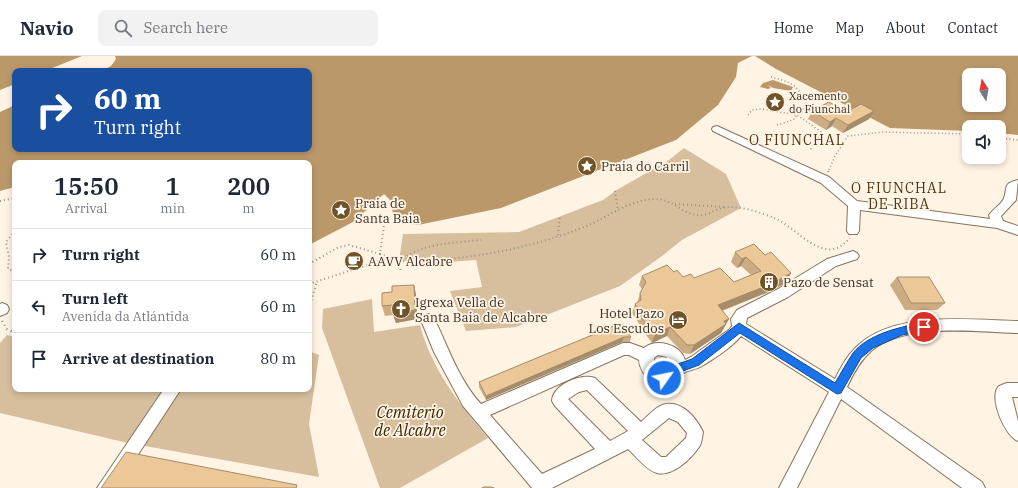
<!DOCTYPE html>
<meta charset="utf-8">
<style>
:root{--surface:#fff;--page:#f2f2f3;--text:#1f2937;--muted:#747a83;--line:#e0e1e3}
body{margin:0;font-family:"IBM Plex Serif",serif;background:var(--page);color:var(--text);height:100vh;display:flex;flex-direction:column;font-size:15px;white-space:nowrap}
*{box-sizing:border-box;margin:0}
p{font-size:13px;color:var(--muted)}
.icon{flex:none;width:22px;height:22px;fill:none;stroke:currentColor;stroke-width:2;stroke-linecap:round;stroke-linejoin:round}
.map{position:relative;flex:1;overflow:hidden}
.sheet{position:absolute;left:12px;top:104px;width:300px;height:232px;display:flex;flex-direction:column;background:var(--surface);border-radius:8px;box-shadow:0 2px 6px #0003}
.sheet>*{flex:none}
.guide{position:absolute;left:12px;top:12px;width:300px;height:84px;border-radius:8px;box-shadow:0 2px 6px #0003;background:#1a4fa0;color:#fff;overflow:hidden}
.needle{width:26px;rotate:349deg}
.buttons{position:absolute;left:962px;top:12px;display:grid;gap:8px}
.buttons a{display:grid;place-items:center;width:44px;height:44px;border-radius:8px;background:var(--surface);box-shadow:0 2px 6px #0003;font-size:20px}
.pin{position:absolute;display:grid;place-items:center;width:34px;height:34px;color:#fff;margin:-17px;border:2px solid #fff;border-radius:50%;box-shadow:0 1px 4px #0007}
.me{position:absolute;width:44px;margin:-22px;rotate:57deg;stroke-linejoin:round;filter:drop-shadow(0 0 3px #0008)}
.turn{display:flex;align-items:center;gap:14px;height:84px;padding:0 16px;font-size:18px}
.turn .icon{width:52px;height:52px;stroke-width:2.5}
.turn b{display:block;font-size:28px;line-height:34px}
.eta{display:flex;justify-content:space-evenly;align-items:center;height:68px;text-align:center}
.eta b{font-size:24px;font-weight:600;line-height:28px}
ul{padding:0;list-style:none}
li{display:flex;align-items:center;gap:12px;height:52px;padding:0 16px;border-top:1px solid var(--line)}
li div{flex:1}
li b{display:block;font-size:15px}
li em{font-style:normal}
header{display:flex;align-items:center;gap:24px;box-sizing:border-box;height:56px;padding:0 20px;background:var(--surface);border-bottom:1px solid var(--line)}
header strong{font-size:19px}
nav{display:flex;gap:22px;margin-inline-start:auto;font-size:14px}
.search{width:280px;height:36px;background:var(--page);display:flex;align-items:center;gap:10px;box-sizing:border-box;padding:0 14px;border-radius:8px;color:var(--muted);font-size:15px}
.map>svg:first-child{display:block}
.green{fill:#d7be9d}
.water{fill:#ba9869;fill-rule:evenodd}
.lines{fill:none;stroke-linecap:round;stroke-linejoin:round}
.minor-casing{stroke:#86745e;stroke-width:2}
.path-far2{stroke:#9c9286;stroke-width:1.5;stroke-dasharray:1 2.5;stroke-linecap:butt}
.path-far1{stroke:#9c9286;stroke-width:2;stroke-dasharray:1 3;stroke-linecap:butt}
.path{stroke:#9c9286;stroke-width:2.5;stroke-dasharray:1 3.5;stroke-linecap:butt}
.minor{fill:#fff;fill-rule:evenodd}
.wall{fill:#cbac83}
.shaded-wall{fill:#a58c6a}
.building{fill:#ecc898;stroke:#a58c6a}
.route{fill:#1a73e8;stroke:#114b97}
.labels{text-anchor:middle;stroke-width:3.5;stroke-linejoin:round;paint-order:stroke}
.far-poi-label{font-size:11px;fill:#373026;stroke:#fff3e4;text-anchor:start}
.poi-label{font-size:13px;fill:#373026;stroke:#fff3e4;text-anchor:start}
.neighbourhood-label{font-size:14px;letter-spacing:1px;fill:#4e3713;stroke:#fff3e4}
.near-park-label{font-size:16px;font-style:italic;fill:#3d2500;stroke:#fff3e4}
</style>
<header>
<strong>Navio</strong>
<div class="search"><svg class="icon" aria-label="search" viewBox="0 0 24 24"><circle cx="10" cy="10" r="6"/><path d="M15 15l6 6"/></svg>Search here</div>
<nav><a>Home</a><a>Map</a><a>About</a><a>Contact</a></nav>
</header>
<div class="map">
<svg width="1018" height="432" viewBox="0 0 1018 432">
<rect width="100%" height="100%" fill="#fff3e4"/>
<g class="green">
<path d="M684 92 726 118 741 152 682 184 662 200 620 230 516 271 466 275 450 235 482 231 476 204 407 209V205H399L403 178 519 176 603 144 615 135 669 104Z"/>
<path d="M372 243 374 276 420 269C431 312 459 348 488 382L400 432H380L322 272 323 253Z"/>
<path d="M7 279 15 281V333H309V295L319 299 309 368 319 421 128 387 0 357V287Z"/>
</g>
<g class="water">
<path d="M0 0H82L45 15H15V28L0 34Z"/>
<path d="M115 0H752L738 7 736 21 718 49 676 84 501 152 418 169 394 165 391 145 384 138 353 166 309 189V107H15V131L0 135V56L15 49V93H309V15H102L111 10 116 3Z"/>
<path d="M755 0H1018V79L999 77V71H969V75L890 72 776 13ZM969 19H999V49H969Z"/>
<path d="M773 24 793 31 791 35 773 32 768 29 771 32 768 33 760 31 763 27Z"/>
</g>
<g class="lines">
<defs>
<g id="minor">
<path d="M717 70 829 121 857 145 990 163 989 159C993 153 1002 148 1004 142 1008 131 1002 128 1018 124L1016 144 1001 160 1003 165 1018 170V179L997 172 860 154 859 175 857 178H849L847 175 848 150 821 127 713 75 712 73 713 71Z"/>
<path d="M853 195 857 197 859 200 857 203 836 210 788 241 747 262 746 268 835 323C842 309 849 296 862 286 901 255 972 264 1018 265V277C976 276 906 266 871 295 860 305 853 318 847 331L982 426 985 432H962L841 343 797 432H779L829 336 741 280C732 291 715 302 702 310 697 313 690 314 685 316 681 318 680 322 676 325 660 336 640 321 639 304L629 299H624L490 359 542 418 595 393 555 350 552 345C553 328 582 317 595 322L641 366C648 360 657 349 666 348 683 345 697 363 703 376 702 381 702 387 699 391 691 403 672 421 657 417 646 414 636 400 628 393L552 432H532L463 350 434 296 421 264 423 260 428 258 433 260C448 290 458 323 481 348L623 287H630L644 292C656 282 680 288 685 304L691 301 730 273 732 270 731 263 737 254 778 233 827 203ZM658 299 666 301 670 305V311L666 315H660L654 308V302ZM587 334 628 375 610 385 568 343 579 336ZM669 362 678 366 687 377 686 382 666 401H661L642 384Z"/>
<path d="M2 247 7 249 9 253 7 257 0 260V248Z"/>
<path d="M1007 327H1018V341H1012L1018 365V385C1005 380 989 343 998 331 1000 329 1004 328 1007 327Z"/>
<path d="M164 333H181L116 432H97Z"/>
</g>
</defs>
<use href="#minor" class="minor-casing"/>
<g class="path-far2">
<path d="M771 21C781 24 793 26 799 35 804 43 806 50 814 56"/>
<path d="M748 59 752 54 761 53 797 59 824 78 814 85 810 95"/>
<path d="M777 69 793 64 802 53 821 51"/>
<path d="M999 82 1018 84"/>
<path d="M829 114 835 100 848 80 883 76 969 78"/>
</g>
<g class="path-far1">
<path d="M828 116 829 113"/>
<path d="M615 135 618 155"/>
<path d="M0 145 15 142"/>
<path d="M675 148 726 151"/>
<path d="M15 175 6 186 9 201 8 213 15 215"/>
<path d="M558 179 560 160"/>
<path d="M380 198C387 200 393 204 400 205 411 206 423 204 433 204 484 201 536 190 584 171 607 162 628 144 654 143 670 142 680 156 696 159 708 161 716 152 727 151 741 150 762 157 774 162 793 170 806 189 826 193 836 195 844 189 850 182"/>
<path d="M400 204C424 187 452 187 481 184"/>
<path d="M399 205 401 215"/>
<path d="M309 208 339 191 349 189 380 198 384 170"/>
<path d="M309 228 389 202"/>
<path d="M309 252 317 226"/>
</g>
<path class="path" d="M2 265 7 273 15 277"/>
<use href="#minor" class="minor"/>
</g>
<g class="wall">
<path d="M812 55 846 56 869 63 843 77 832 70 826 74 808 63Z"/>
<path d="M735 196 765 199 791 217 786 227 766 237 722 255 729 263 721 277 690 298 683 297 667 280 652 287 640 271V269L632 257 635 248 637 247 640 237 642 233 639 229 642 220 674 216 683 221 694 222 734 226 751 219 741 210 737 212 731 206Z"/>
<path d="M897 221 945 247 937 254H905L890 229Z"/>
<path d="M414 229 416 239 417 263 396 267 393 259 385 260 382 250 392 236Z"/>
<path d="M621 267 631 281 630 286H622L486 344 479 331V326Z"/>
</g>
<g class="shaded-wall">
<path d="M874 55 869 63 843 77 848 69Z"/>
<path d="M836 62 832 70 826 74 830 66Z"/>
<path d="M746 201 741 210 737 212 742 203Z"/>
<path d="M791 217 786 227 766 237 713 258 718 249Z"/>
<path d="M414 229 416 239 417 263 396 267 393 258Z"/>
<path d="M729 263 721 277 690 298 694 289 724 265Z"/>
<path d="M670 271 667 280 652 287 655 278Z"/>
<path d="M624 281 622 286 486 344V340Z"/>
</g>
<g class="building">
<path d="M829 46 846 56 861 48 874 55 848 69 836 62 830 66 812 55Z"/>
<path d="M754 188 765 199 771 196 791 217 771 228 718 249 729 263 724 265 726 268 694 289H687L670 271 655 278 642 262H645L635 248 641 244 640 237 646 226 642 220 667 209 674 216 677 214 683 221 691 218 694 222 720 212 734 226 761 215 746 201 742 203 735 196Z"/>
<path d="M897 221H929L945 247H911Z"/>
<path d="M414 229 415 254 393 258V249L382 250V237L392 236V230Z"/>
<path d="M621 267 631 281H624L486 340 479 326Z"/>
<path d="M126 396 297 429 296 432H101Z"/>
<path d="M484 431H491L494 432H482Z"/>
</g>
<path class="route" d="M739 267 835 327C841 317 847 306 853 297 868 278 902 270 924 267L929 271 924 275 902 279 873 292 861 302 841 337 837 338 740 277 699 309 683 315 680 321 664 327 661 325 659 322 661 319 672 314 675 309 692 303Z"/>
<defs>
<symbol id="sight-disc" viewBox="-11 -11 22 22"><circle r="9.5" fill="#715328" stroke="#fff3e4"/><path d="M0-6L1.8-2.2L6-1.7L2.9 1.2L3.7 5.4L0 3.3L-3.7 5.4L-2.9 1.2L-6-1.7L-1.8-2.2Z" fill="#fff"/></symbol>
<symbol id="cafe-disc" viewBox="-11 -11 22 22"><circle r="9.5" fill="#715328" stroke="#fff3e4"/><path d="M-5.5-4.5H6V0H3Q3 3.5 0 3.5H-2.5Q-5.5 3.5-5.5 0ZM3-3.2v2h1.7v-2ZM-6 4.5H4V6H-6Z" fill="#fff"/></symbol>
<symbol id="building-disc" viewBox="-11 -11 22 22"><circle r="9.5" fill="#715328" stroke="#fff3e4"/><path d="M-4-6H4V6H1V3H-1V6H-4ZM-2.5-4.3h1.7v1.8h-1.7ZM.8-4.3h1.7v1.8H.8ZM-2.5-1h1.7V.8h-1.7ZM.8-1h1.7V.8H.8Z" fill="#fff"/></symbol>
<symbol id="church-disc" viewBox="-11 -11 22 22"><circle r="9.5" fill="#715328" stroke="#fff3e4"/><path d="M-1.2-6h2.4v3.5h3.3v2.4h-3.3V6h-2.4V-.1h-3.3v-2.4h3.3Z" fill="#fff"/></symbol>
<symbol id="hotel-disc" viewBox="-11 -11 22 22"><circle r="9.5" fill="#715328" stroke="#fff3e4"/><path d="M-6-4.5h1.5V1H6V5H4.5V3h-9V5H-6ZM-4 0a1.8 1.8 0 1 1 3.6 0ZM.5 0V-2.5h3Q6-2.5 6 0Z" fill="#fff"/></symbol>
</defs>
<g fill-rule="evenodd">
<use href="#sight-disc" x="764" y="35" width="22" height="22"/>
<use href="#sight-disc" x="576" y="99" width="22" height="22"/>
<use href="#sight-disc" x="330" y="143" width="22" height="22"/>
<use href="#cafe-disc" x="343" y="194" width="22" height="22"/>
<use href="#building-disc" x="758" y="215" width="22" height="22"/>
<use href="#church-disc" x="390" y="242" width="22" height="22"/>
<use href="#hotel-disc" x="667" y="253" width="22" height="22"/>
</g>
<g class="labels">
<g class="far-poi-label">
<text x="789" y="44">Xacemento<tspan x="789" dy="13">do Fiunchal</tspan></text>
</g>
<g class="poi-label">
<text x="601" y="115">Praia do Carril</text>
<text x="355" y="152">Praia de<tspan x="355" dy="15">Santa Baia</tspan></text>
<text x="368" y="210">AAVV Alcabre</text>
<text x="783" y="231">Pazo de Sensat</text>
<text x="415" y="251">Igrexa Vella de<tspan x="415" dy="15">Santa Baia de Alcabre</tspan></text>
<text x="664" y="262" text-anchor="end">Hotel Pazo<tspan x="664" dy="15">Los Escudos</tspan></text>
</g>
<g class="neighbourhood-label">
<text x="797" y="89">O FIUNCHAL</text>
<text x="899" y="137">O FIUNCHAL<tspan x="899" dy="16">DE RIBA</tspan></text>
</g>
<g class="near-park-label">
<text x="410" y="362">Cemiterio<tspan x="410" dy="18">de Alcabre</tspan></text>
</g>
</g>
</svg>
<div class="buttons">
<a><svg class="needle" viewBox="-14 -14 28 28"><path d="M0-13l5 13h-10z" fill="#e53935"/><path d="M0 13l5-13h-10z" fill="#747a83"/></svg></a>
<a><svg class="icon" aria-label="sound" viewBox="0 0 24 24"><path d="M4 9h4l5-4v14l-5-4H4zM17 9q2 3 0 6"/></svg></a>
</div>
<div class="pin" style="left:924px;top:271px;background:#d93025"><svg class="icon" aria-label="arrive" viewBox="0 0 24 24"><path d="M6 21V4h12l-3 4 3 4H6"/></svg></div>
<svg class="me" style="left:664px;top:322px" viewBox="-20 -20 40 40"><circle r="17" fill="#1a73e8" stroke="#fff" stroke-width="3"/><path d="M0-11L8 9 0 5-8 9z" fill="#fff"/></svg>
<div class="guide">
<div class="turn"><svg class="icon" aria-label="right" viewBox="0 0 24 24"><path d="M7 20v-9h11M14 6l5 5-5 5"/></svg><div><b>60 m</b>Turn right</div></div>
</div>
<section class="sheet">
<div class="eta">
<div><b>15:50</b><p>Arrival</p></div>
<div><b>1</b><p>min</p></div>
<div><b>200</b><p>m</p></div>
</div>
<ul>
<li><svg class="icon" aria-label="right" viewBox="0 0 24 24"><path d="M7 20v-9h11M14 6l5 5-5 5"/></svg><div><b>Turn right</b></div><em>60 m</em></li>
<li><svg class="icon" aria-label="left" viewBox="0 0 24 24"><path d="M17 20v-9H6M10 6l-5 5 5 5"/></svg><div><b>Turn left</b><p>Avenida da Atlántida</p></div><em>60 m</em></li>
<li><svg class="icon" aria-label="arrive" viewBox="0 0 24 24"><path d="M6 21V4h12l-3 4 3 4H6"/></svg><div><b>Arrive at destination</b></div><em>80 m</em></li>
</ul>
</section>
</div>
